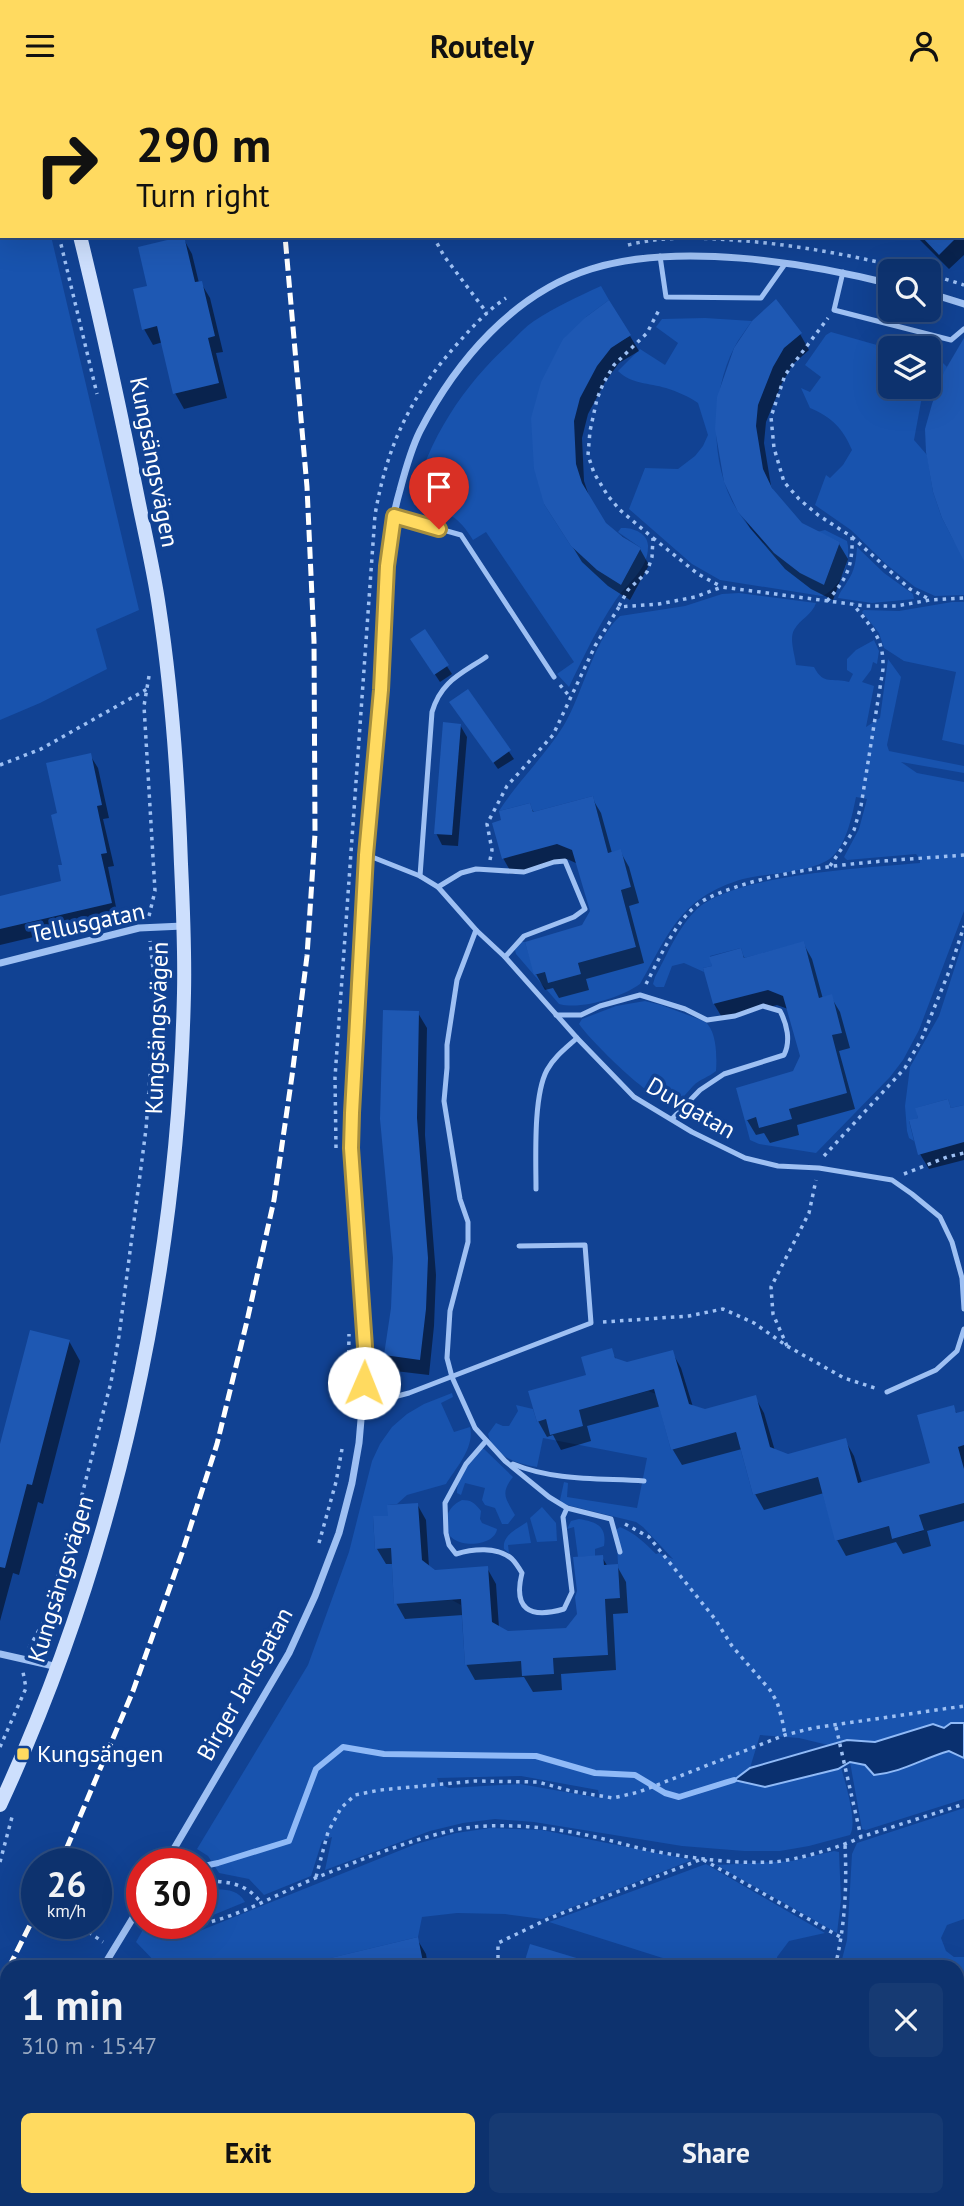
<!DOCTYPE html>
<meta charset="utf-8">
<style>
:root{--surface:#0d326e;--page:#163a73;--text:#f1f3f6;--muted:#9aaac2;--line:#2d4d81;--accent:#ffda60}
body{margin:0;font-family:"PT Sans",sans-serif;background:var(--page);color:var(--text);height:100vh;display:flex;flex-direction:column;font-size:26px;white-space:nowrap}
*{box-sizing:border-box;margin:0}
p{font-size:23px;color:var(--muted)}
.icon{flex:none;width:38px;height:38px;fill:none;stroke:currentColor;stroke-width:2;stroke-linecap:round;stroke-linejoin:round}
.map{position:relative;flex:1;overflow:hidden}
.side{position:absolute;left:0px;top:1869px;width:964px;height:247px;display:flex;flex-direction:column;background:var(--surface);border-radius:21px 21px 0 0;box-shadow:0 7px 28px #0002,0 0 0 2px var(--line)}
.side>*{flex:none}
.hud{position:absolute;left:0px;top:0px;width:964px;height:147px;box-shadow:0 7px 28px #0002,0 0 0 2px var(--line);background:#ffda60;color:#111;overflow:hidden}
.buttons{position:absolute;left:878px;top:168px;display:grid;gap:14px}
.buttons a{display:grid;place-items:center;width:63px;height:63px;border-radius:10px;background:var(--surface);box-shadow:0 7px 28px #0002,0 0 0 2px var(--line);font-size:35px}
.speed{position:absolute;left:21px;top:1757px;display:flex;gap:14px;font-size:35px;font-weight:700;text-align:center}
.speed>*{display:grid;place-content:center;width:91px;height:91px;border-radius:50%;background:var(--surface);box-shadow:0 7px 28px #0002,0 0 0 2px var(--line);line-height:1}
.speed small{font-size:18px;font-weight:400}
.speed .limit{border:10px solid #d22;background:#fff;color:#111}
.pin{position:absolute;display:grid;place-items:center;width:60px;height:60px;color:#fff;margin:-72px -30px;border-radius:50% 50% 50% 0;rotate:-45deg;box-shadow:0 0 7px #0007}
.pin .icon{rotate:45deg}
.me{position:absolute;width:77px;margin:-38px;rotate:1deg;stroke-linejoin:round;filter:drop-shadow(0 0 5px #0008)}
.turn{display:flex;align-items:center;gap:24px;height:147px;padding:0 21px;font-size:32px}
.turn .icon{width:91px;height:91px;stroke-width:2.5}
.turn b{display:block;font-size:49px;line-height:60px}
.round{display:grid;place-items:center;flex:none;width:74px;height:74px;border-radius:10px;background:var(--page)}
.summary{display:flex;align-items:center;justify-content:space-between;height:119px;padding:0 21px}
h1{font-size:42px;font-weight:800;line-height:52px}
.cta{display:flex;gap:14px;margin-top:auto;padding:14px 21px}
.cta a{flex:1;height:80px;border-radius:10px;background:var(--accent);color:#111;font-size:28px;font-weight:800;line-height:80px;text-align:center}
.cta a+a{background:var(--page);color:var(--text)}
header{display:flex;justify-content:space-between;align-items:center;height:91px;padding:0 21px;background:var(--accent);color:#111;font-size:32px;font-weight:800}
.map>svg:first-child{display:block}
.green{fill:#1853ae;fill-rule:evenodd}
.water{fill:#0a306f;stroke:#90baf7;stroke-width:2}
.shadow{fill:#0007}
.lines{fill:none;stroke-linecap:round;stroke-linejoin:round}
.stream{stroke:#90baf7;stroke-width:6}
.building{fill:#1e58b3}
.path{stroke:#9ec0f3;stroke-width:3.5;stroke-dasharray:3.5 5;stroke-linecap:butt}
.lane{stroke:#9ec0f3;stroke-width:5}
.street{stroke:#9ec0f3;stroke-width:7}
.secondary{stroke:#cddffd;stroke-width:14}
.rail{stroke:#fff;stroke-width:5;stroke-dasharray:12 5;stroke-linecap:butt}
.route-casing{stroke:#a68e3e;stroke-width:18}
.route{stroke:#ffda60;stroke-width:12}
.poi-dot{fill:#ffda60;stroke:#114293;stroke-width:2.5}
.labels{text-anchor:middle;stroke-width:7;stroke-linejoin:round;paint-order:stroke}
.street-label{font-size:24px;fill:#fff;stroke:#114293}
.poi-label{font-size:24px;fill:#fff;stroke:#114293;text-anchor:start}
</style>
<header><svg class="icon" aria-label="menu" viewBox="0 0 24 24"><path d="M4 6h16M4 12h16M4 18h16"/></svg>Routely<svg class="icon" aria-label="person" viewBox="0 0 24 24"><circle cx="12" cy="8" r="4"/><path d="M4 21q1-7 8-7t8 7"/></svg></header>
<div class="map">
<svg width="964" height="2115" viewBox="0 0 964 2115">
<rect width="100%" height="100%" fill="#114293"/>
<g class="green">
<path d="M0 0H17L18 2H2V145H51L139 519 96 538 107 578 40 612 0 629Z"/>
<path d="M601 195 609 209 586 226 544 413 571 455 597 479 621 494 641 457 618 441 621 437C632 436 649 442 648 456 648 479 627 492 615 510 597 537 583 567 569 596L557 583 574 571 486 441 473 449C455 420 446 422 414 414L413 410C428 348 463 295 510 252 518 244 525 236 534 230 555 216 577 206 601 195Z"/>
<path d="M705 227 752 230C746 239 739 247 734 257 710 304 709 377 739 422 760 454 790 477 824 494L840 451 817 441 825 439 847 450C852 469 841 497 822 505L720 489 692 473 629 418 645 377 678 378 695 365 703 355 708 344 698 312C688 305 678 301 666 297 649 292 631 293 618 280L640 258 665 274 678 252 656 236 662 228Z"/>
<path d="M831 241 891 258V296H929V269L942 271 947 276 935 303 923 300 914 349 927 364 933 401 942 427 954 450 964 463V504L935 505 915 496 887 474 851 439 815 414 826 384 830 387 843 374 852 359C843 338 832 326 810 317L801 297 810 301 821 286 805 274 826 244Z"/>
<path d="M857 456 884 482 913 503 914 508 872 512 838 507C840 500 843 498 847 491 855 480 856 469 857 456Z"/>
<path d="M739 502 816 512C812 524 800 528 794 539 789 548 795 564 796 574L814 576C824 595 832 586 849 591L853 583 847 579V568L856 559 874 549 879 560 877 573 873 571 871 579 862 591 874 595 866 636 880 627 888 568 901 586 887 654 889 660 964 675V682L901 671 917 682 964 691V820L919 939 903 969 890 986 816 1062 759 1053 750 1049 745 1030 756 1026 760 1037 791 1028 789 1018 832 944 841 942 819 907 804 851 744 867 741 857 710 865 712 875 703 877 704 881 684 872 672 875 664 896H656L653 893 655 886C667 864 678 836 697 818 736 783 866 777 920 772V768L916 763 847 769 844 766 859 738 867 708 856 706C852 725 847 752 832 766 813 782 767 782 743 788 729 792 715 798 703 806 673 825 658 862 640 893 622 906 582 919 559 913L516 863 515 859 520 851H525L535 884 545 881 581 883 578 872 636 856 621 799 631 796 621 759 608 762 593 705 533 721 530 712 499 720C518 690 545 665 564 634 583 602 593 550 620 525L685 515 722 503Z"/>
<path d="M952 511H964V654L942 649 956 581 904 570 884 557 879 542 862 521 864 519 899 520Z"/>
<path d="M964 848V1014L951 1017 948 1008 916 1017 918 1027 909 1030 914 1050 909 1047 907 1040 905 1015 910 976 939 925Z"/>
<path d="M645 910 661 914 704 930C717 939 717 965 716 980 709 986 700 988 693 995 688 1000 681 1011 673 1012 654 1014 590 949 579 933L582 928 616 915Z"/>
<path d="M648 1300 656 1303 671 1359 736 1341 753 1404 818 1386 836 1450 889 1435 892 1448 923 1440 919 1424 964 1412V1632H951L944 1637 933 1633 875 1651 847 1649 828 1654 799 1647 760 1644 750 1677 735 1689 765 1696 841 1676C845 1692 858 1731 850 1744L809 1755 780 1760H744L682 1755 534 1731 495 1728 463 1732 430 1740 325 1779 332 1746 322 1750 311 1785 264 1804 249 1788 219 1782 208 1765 197 1758 308 1574 349 1461 372 1370 380 1353 392 1336 407 1323 424 1313 452 1302 453 1306 441 1312 454 1341 470 1336C475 1356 456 1377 446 1393L407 1404 397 1413 388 1414V1425L373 1426 375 1458 391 1457 394 1512 452 1509 461 1514 465 1573 521 1570 523 1585 554 1583 553 1567 608 1564 605 1508 620 1506 616 1439 620 1436C635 1442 645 1452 656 1463L659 1462 673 1468 643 1436 636 1431 563 1413 560 1409 564 1391 568 1392 567 1406 637 1417 647 1367 543 1347 537 1376C517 1373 493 1365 488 1343L496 1332 503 1335H509L518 1320 516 1314 533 1318 537 1331 546 1328 550 1343 579 1319ZM521 1685 598 1699 600 1707 520 1693 449 1697 439 1693 437 1687Z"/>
<path d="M481 1358H484L513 1386C499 1403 507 1409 515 1424L508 1433H502L495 1417 485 1414 482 1409 485 1397 465 1392 461 1404 457 1402C457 1385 470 1370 481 1358Z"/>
<path d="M462 1409C471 1409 475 1412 481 1420L480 1428 482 1432 497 1438C495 1459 436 1460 447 1425 450 1417 454 1413 462 1409Z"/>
<path d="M542 1416 556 1432 557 1450 537 1451 530 1427Z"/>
<path d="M579 1428C597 1431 607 1435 604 1455L595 1458V1465L578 1466 574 1436 567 1438 571 1430Z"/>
<path d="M527 1431 531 1452 508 1454 509 1462 504 1458C502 1444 517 1438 527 1431Z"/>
<path d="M949 1660 964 1667V1708L866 1739 862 1738 850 1671 865 1674 909 1676 930 1665Z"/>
<path d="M964 1717V1828L947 1834 941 1847 946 1860 954 1866H964V1921H957V1876H840L847 1849 852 1763 857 1752Z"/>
<path d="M490 1737 542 1739 692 1769 542 1828 505 1823 457 1822 422 1826 418 1846 302 1874 177 1867V1876H160L136 1851 145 1835 197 1841 416 1753 456 1742Z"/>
<path d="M834 1760 839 1761 841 1809 837 1842 716 1774 792 1770Z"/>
<path d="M706 1773 825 1842 789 1850 777 1866V1873L793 1876H691L549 1831Z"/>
<path d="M201 1799C218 1799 236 1795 245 1811L201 1829Z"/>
</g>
<path class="water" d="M951 1632H964V1667L949 1660C921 1668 903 1681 874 1684L865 1674 850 1671 838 1678 765 1696 734 1689 750 1677 847 1649 875 1651 933 1633 944 1637Z"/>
<g class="shadow">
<path d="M697 0H720L718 2H699Z"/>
<path d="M798 0H964V164L949 178 916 145H962V2H796Z"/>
<path d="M183 147 192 163 199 192H201L210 207 223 261 216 262 227 307 184 318 175 302 163 251 153 254 144 238 149 196Z"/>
<path d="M800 243 809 259 793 273 782 292 766 331 764 352 771 395 775 403 800 433 839 453 848 468 833 509 811 498 785 478 750 437 740 421 719 306Z"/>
<path d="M630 245 639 260 619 272 605 291 588 323 582 347 584 390 590 408 605 433 640 458 649 474 630 509 608 495 582 471 556 429 543 292Z"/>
<path d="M424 540 452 583 440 591 417 556Z"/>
<path d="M467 600 514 668 498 678 456 618Z"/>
<path d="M460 634 467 646 458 755 442 754 436 742Z"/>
<path d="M90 664 98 677 109 727 103 728 114 775 108 776 118 826 0 854V806L63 791 64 775 59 724Z"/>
<path d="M592 707 601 722 612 762 620 760 629 776 639 812 629 815 644 872 586 888 589 899 559 907 553 897 545 899 536 883 584 836 592 818 578 773 567 768 512 783 503 767 529 714 535 723Z"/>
<path d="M803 852 812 868 823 908 831 906 840 921 850 957 839 960 855 1018 797 1034 799 1044 770 1052 764 1042 756 1044 747 1029 794 981 801 965 788 918 777 914 723 928 714 913 705 878 714 876 740 859 745 868Z"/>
<path d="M418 922 427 937 425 1044 436 1184 434 1235 429 1284 395 1280 386 1264 393 1217 394 1167Z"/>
<path d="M947 1010 952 1019 964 1015V1069L929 1078 920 1063V1028Z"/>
<path d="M69 1250 80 1270 43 1413 38 1411 19 1484 13 1482 0 1530V1360Z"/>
<path d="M611 1259 617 1270 627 1273 672 1261 681 1277 693 1316 705 1320 755 1306 764 1322 775 1360 788 1365 845 1349 854 1365 862 1392 933 1373 953 1316 957 1323H964V1430L927 1440 931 1455 903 1463 896 1451 846 1465 837 1449 824 1402 764 1419 755 1403 742 1358 682 1374 673 1359 661 1315 587 1335 591 1350 561 1359 553 1344 547 1346 538 1330 588 1285Z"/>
<path d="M417 1413 426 1429 429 1476 435 1481 487 1477 496 1493 499 1537 507 1542 567 1538 578 1524 602 1466 608 1476 617 1475 626 1491 628 1522 613 1523 616 1579 561 1583 562 1599 533 1601 524 1586 475 1589 466 1573 463 1524 405 1528 396 1512 393 1473H386L377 1458 390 1426Z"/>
<path d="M417 1848 426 1863 428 1876H179L178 1869 302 1875Z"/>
<path d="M702 2109 705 2115H661Z"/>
<path d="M806 2109H856L857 2110 855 2115H804Z"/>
</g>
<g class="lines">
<path class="stream" d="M204 1775 218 1772 289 1750 316 1678 343 1656 384 1663 536 1665 595 1682 635 1684 665 1702 679 1706 734 1689"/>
</g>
<g class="building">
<path d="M184 145 195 191 202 190 215 245 208 247 219 292 173 303 157 235 142 239 133 198 147 195 138 156Z"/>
<path d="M921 145H958L939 164Z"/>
<path d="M776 208 802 242 784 257 773 276 758 314 756 335 763 378 772 397 802 432 840 451 824 494 800 482 774 462 738 421 724 391 715 338 717 306 734 257 752 230Z"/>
<path d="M609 209 631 244 611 257 597 275 580 307 574 330 576 373 582 392 606 432 623 446 641 457 621 494 597 479 571 455 544 413 534 378 531 327 541 291 563 248 586 226Z"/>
<path d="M964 247V470L942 427 933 401 926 361 925 338 932 313 944 281Z"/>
<path d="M425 538 449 574 434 584 410 548Z"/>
<path d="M468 598 511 659 493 672 449 611Z"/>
<path d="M443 631 461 633 452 744 434 743Z"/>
<path d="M91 662 102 714 97 715 107 762 101 763 112 812 0 838V805L61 790 58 774H62L51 724 57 722 46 672Z"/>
<path d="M593 705 608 762 621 758 631 796 621 799 636 856 578 872 581 883 548 892 545 881 534 884 525 851 582 834 590 820 572 759 557 753 502 768 492 732 501 729 499 720 530 712 533 721Z"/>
<path d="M804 850 819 907 832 903 842 942 832 944 847 1002 789 1018 792 1028 759 1037 756 1026 745 1030 736 997 793 980 800 965 783 905 768 899 713 913 703 877 712 875 709 866 741 857 744 867Z"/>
<path d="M383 919 419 920 417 1027 428 1167 426 1218 420 1269 384 1264 391 1217 393 1167 380 1028Z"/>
<path d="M948 1008 951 1017 964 1014V1051L918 1064 909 1029 918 1027 915 1017Z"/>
<path d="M30 1239 70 1249 32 1394 27 1393 5 1477 0 1476V1353Z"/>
<path d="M612 1257 615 1267 627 1271 673 1259 689 1313 705 1318 756 1304 770 1356 788 1363 846 1347 858 1392 930 1372 917 1324 954 1314 956 1322 964 1320V1354L958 1356 964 1378V1412L919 1424 924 1439 892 1448 889 1435 835 1450 818 1386 753 1404 736 1341 671 1359 654 1298 579 1319 583 1335 550 1344 546 1328 537 1331 528 1300 586 1284 581 1266Z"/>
<path d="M418 1412 422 1469 435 1479 488 1475 492 1531 508 1540 566 1537 577 1523 575 1506 577 1500 573 1466 603 1464 604 1474 618 1473 620 1507 605 1508 608 1564 553 1567 554 1583 522 1585 521 1570 465 1574 461 1508 394 1513 391 1457 375 1458 373 1425H388L387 1414Z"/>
<path d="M418 1846 424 1876H319L318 1870Z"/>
<path d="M530 1853 593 1872 592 1876H523Z"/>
</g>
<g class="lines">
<g class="path">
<path d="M23 0 24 2"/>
<path d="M368 0V2"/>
<path d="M59 145 97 303"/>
<path d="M433 145 444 165 487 222"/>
<path d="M628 154C667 144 707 147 746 150 804 155 860 166 916 180"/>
<path d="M929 183 964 194"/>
<path d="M852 446 910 498 929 508"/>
<path d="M653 447 698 483 722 496"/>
<path d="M827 510C846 489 853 476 852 446L818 424 799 408 784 391 774 357 771 326 785 284 828 227"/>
<path d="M619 515 628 499 647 481 652 466 653 447 620 419 608 405 594 382 588 364 590 340 597 308 603 293 614 274 647 242 660 217"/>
<path d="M149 585 144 615 155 800 149 825"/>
<path d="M560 594 570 606"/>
<path d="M0 674 41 658 149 597"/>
<path d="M490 769 492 759 487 733 507 695 553 644 595 555 619 516 659 513 695 506 722 496 866 515H896L930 509 964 507"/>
<path d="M830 775 854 739 861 715 883 578C884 546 872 538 853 513"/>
<path d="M646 893C660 867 674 832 698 813 711 804 727 799 742 794 813 772 890 770 964 764"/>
<path d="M336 1057 335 986 375 424C387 354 411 304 459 251 474 234 487 220 506 207"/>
<path d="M824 1065 905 977 922 947 950 878 964 835"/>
<path d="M904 1083 947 1066 964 1062"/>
<path d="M603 1231 689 1225 723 1218 754 1232 787 1255 844 1287 875 1297"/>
<path d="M787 1255 773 1223 771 1196 809 1122 816 1089"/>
<path d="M348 1305 349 1243"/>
<path d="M625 1433 649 1446 715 1528 732 1555 770 1599 777 1611 782 1628 785 1644"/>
<path d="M319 1452 336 1391 342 1358"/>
<path d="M29 1557 44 1530 75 1431 111 1291 119 1245 146 1038 156 906 150 850"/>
<path d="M836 1636 861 1746"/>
<path d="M0 1656 26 1597 23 1581"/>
<path d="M0 1771 12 1726"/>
<path d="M316 1786 328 1741 341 1717 355 1704 380 1699 475 1690 538 1691 571 1700 613 1707 639 1701 785 1644 813 1637 964 1615"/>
<path d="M201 1790C225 1790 246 1791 261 1812"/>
<path d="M128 1805 142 1782"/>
<path d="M88 1832 90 1842 103 1851"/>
<path d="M153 1832C208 1847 267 1806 318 1786 363 1768 411 1748 459 1738 498 1731 552 1736 591 1745 610 1749 629 1755 648 1759 689 1767 732 1773 774 1771 796 1769 842 1756 861 1746L964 1713"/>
<path d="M86 1876 90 1868"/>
<path d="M498 1876V1852L550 1827 702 1768 842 1847"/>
<path d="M835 1876C845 1835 847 1796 845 1754"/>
<path d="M957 1948 964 1947"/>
<path d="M0 2019 7 2007"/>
<path d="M769 2115 771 2109"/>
</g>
<g class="lane">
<path d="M433 0 434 2"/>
<path d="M545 0 546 2"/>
<path d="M710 2 712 0"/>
<path d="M660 165 666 206 761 207 785 173"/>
<path d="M843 181 834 219 951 249 964 238"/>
<path d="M394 425 461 444 554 586"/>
<path d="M367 764 420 785 438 796 476 839 505 866 577 947 634 1006 692 1041 745 1067 778 1075 819 1077 892 1089 912 1103 940 1126 952 1151 962 1187 964 1218"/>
<path d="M420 785 432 621C441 590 461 583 486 566"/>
<path d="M438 796 461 782 476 778 524 781 554 771 565 770 585 818 574 826 524 845 505 866"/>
<path d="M476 839 457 889 447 954V977L444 1010 460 1108 468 1131V1151L450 1220 447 1267 452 1286 475 1337 505 1370 549 1406 567 1417 611 1428 620 1461"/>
<path d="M556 924H581L600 915 640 904 685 918 707 929 735 925 763 915 780 920C787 933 791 950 784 964L724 983 700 999 672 1028"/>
<path d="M536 1098C536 1067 533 1005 547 979 554 966 566 957 577 947"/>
<path d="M887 1301 936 1279 957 1260 964 1238"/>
<path d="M363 1314 409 1302 591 1232 585 1154 519 1155"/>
<path d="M486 1350 466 1373 445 1412 446 1442 449 1454 456 1463C472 1458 497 1455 512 1468 516 1472 519 1477 522 1482 513 1518 529 1528 564 1518L572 1501 563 1426 567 1417"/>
<path d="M513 1373C554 1390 600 1387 644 1390"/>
<path d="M957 2078 964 2060"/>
<path d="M954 2109 957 2115"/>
<path d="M33 2115 37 2109"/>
</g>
<g class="street">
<path d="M929 202 964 213"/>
<path d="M0 872 139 837 183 835"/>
<path d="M0 1563 58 1576"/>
<path d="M165 1773 289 1562 315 1505 339 1442 352 1392 359 1352 366 1270 351 1057 352 1022C356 935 360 849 367 762 371 709 377 655 381 602 386 535 381 464 400 399 405 380 411 358 420 340 456 270 514 202 591 178 677 151 804 171 891 193"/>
<path d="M103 1876 142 1812"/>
<path d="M0 2048 7 2036"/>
<path d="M382 2109 385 2115"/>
</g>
<g class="secondary">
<path d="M45 0 46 2"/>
<path d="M0 1714C117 1462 178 1179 184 902 185 859 183 816 181 773 178 687 172 601 159 516 154 481 146 447 139 413 121 323 102 234 80 145"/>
</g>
<g class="rail">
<path d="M276 0V2"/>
<path d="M60 1773 133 1600 182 1462 217 1353 247 1230 274 1109 292 985 307 865 315 743 314 550 307 396 285 145"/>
<path d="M9 1876 37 1820"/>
<path d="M0 1895 7 1881"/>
</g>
</g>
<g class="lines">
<defs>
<path id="route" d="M364 1292 366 1270 351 1057 352 1022 366 764 381 599 387 475 394 425 439 438"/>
</defs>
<use href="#route" class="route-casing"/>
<use href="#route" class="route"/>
</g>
<rect class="poi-dot" x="16" y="1656" width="14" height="14" rx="3.5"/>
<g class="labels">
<g class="street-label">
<text transform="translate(154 371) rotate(79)" y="8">Kungsängsvägen</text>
<text transform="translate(87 832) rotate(-12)" y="8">Tellusgatan</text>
<text transform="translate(157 937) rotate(-88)" y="8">Kungsängsvägen</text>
<text transform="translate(691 1017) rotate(30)" y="8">Duvgatan</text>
<text transform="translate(61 1488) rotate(-73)" y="8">Kungsängsvägen</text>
<text transform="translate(245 1593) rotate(-61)" y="8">Birger Jarlsgatan</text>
</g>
<g class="poi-label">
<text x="37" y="1671">Kungsängen</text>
</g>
</g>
</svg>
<div class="buttons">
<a><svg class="icon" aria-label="search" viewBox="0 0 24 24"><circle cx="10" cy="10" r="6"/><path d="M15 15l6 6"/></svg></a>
<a><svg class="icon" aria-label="layers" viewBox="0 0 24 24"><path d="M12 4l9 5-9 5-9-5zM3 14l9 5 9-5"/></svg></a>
</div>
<div class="speed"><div>26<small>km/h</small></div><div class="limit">30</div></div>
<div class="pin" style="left:439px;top:438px;background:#d93025"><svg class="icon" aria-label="arrive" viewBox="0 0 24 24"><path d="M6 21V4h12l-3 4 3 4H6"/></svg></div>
<svg class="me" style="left:364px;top:1292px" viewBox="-20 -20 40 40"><circle r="19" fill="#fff"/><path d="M0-13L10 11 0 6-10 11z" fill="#ffda60"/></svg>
<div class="hud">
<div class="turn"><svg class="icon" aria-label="right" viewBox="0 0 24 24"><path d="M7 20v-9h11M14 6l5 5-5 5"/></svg><div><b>290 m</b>Turn right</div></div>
</div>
<section class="side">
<div class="summary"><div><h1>1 min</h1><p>310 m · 15:47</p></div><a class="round"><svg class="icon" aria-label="close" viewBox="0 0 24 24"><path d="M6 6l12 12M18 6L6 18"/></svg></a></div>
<div class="cta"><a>Exit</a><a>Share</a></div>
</section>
</div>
